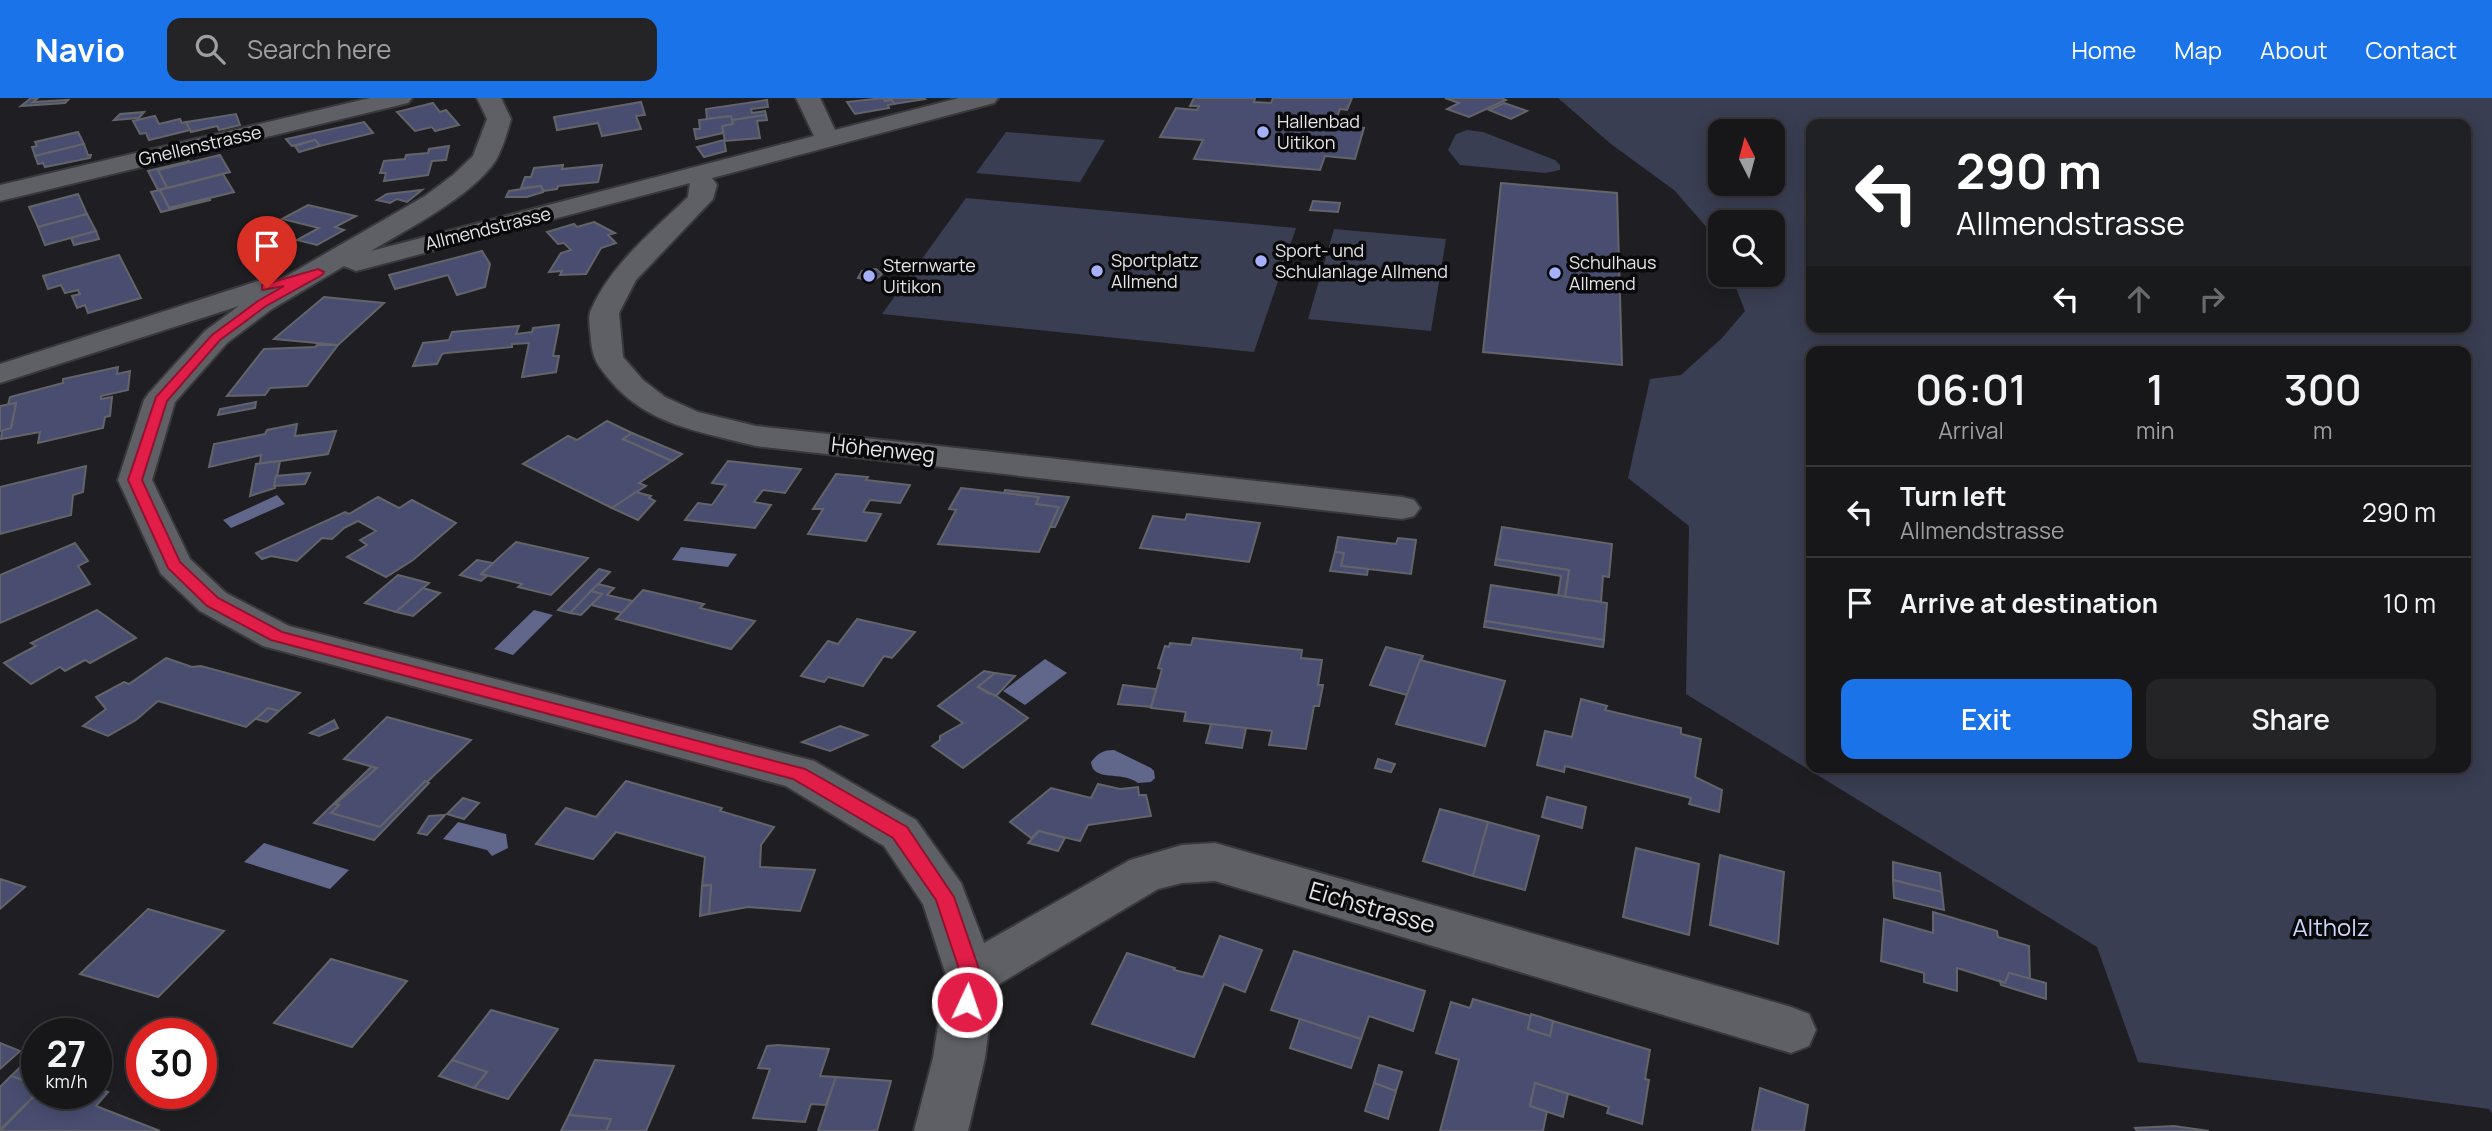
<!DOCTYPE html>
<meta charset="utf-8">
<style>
:root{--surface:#17171a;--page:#242427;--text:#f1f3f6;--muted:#9e9fa2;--line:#363639;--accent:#1a73e8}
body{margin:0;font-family:Manrope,sans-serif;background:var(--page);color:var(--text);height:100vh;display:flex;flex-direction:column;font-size:26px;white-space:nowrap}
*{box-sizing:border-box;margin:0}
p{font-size:23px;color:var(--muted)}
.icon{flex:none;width:38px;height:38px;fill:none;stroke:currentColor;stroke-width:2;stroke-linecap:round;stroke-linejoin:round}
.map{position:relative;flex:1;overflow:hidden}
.panel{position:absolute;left:1806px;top:248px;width:665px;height:427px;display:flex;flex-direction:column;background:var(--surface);border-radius:14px;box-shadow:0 4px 18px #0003,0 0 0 2px var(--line)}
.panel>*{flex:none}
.hud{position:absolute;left:1806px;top:21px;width:665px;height:214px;border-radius:14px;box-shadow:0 4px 18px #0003,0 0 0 2px var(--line);background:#202124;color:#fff;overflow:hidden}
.needle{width:46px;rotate:354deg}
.buttons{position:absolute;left:1708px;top:21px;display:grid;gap:14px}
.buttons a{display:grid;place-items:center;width:77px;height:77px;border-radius:14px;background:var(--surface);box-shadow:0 4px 18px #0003,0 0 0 2px var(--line);font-size:35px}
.speed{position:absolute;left:21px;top:920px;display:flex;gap:14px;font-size:35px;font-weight:700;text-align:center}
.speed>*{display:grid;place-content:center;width:91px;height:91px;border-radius:50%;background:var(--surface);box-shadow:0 4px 18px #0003,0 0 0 2px var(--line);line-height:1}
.speed small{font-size:18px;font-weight:400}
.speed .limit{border:10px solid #d22;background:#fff;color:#111}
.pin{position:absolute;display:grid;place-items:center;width:60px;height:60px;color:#fff;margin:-72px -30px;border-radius:50% 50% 50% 0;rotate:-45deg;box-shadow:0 0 7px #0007}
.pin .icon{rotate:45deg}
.me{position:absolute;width:77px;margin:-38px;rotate:3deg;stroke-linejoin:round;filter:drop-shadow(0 0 5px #0008)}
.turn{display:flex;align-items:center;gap:24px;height:147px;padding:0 35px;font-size:32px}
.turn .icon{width:91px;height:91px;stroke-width:2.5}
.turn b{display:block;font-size:49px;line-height:60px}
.lanes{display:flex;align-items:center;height:66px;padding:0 35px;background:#0003;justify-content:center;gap:35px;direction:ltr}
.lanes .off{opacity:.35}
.eta{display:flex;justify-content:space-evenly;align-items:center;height:119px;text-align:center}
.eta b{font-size:42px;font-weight:600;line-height:49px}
.primary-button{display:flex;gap:14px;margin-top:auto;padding:14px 35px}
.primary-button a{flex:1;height:80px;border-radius:14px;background:var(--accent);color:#fff;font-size:28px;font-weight:600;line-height:80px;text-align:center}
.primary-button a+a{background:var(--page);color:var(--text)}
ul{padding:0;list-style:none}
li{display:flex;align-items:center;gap:21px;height:91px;padding:0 35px;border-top:2px solid var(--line)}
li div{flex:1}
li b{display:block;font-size:26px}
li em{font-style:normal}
header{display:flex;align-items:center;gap:42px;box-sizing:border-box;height:98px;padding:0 35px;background:var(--accent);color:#fff}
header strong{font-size:33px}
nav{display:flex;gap:38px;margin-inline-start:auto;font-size:24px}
.search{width:490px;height:63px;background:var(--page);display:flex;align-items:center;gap:18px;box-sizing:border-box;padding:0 24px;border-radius:14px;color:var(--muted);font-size:26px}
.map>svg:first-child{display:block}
.green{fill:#3a3e52;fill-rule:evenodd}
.water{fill:#60678b}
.building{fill:#494e71;stroke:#636469;stroke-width:2}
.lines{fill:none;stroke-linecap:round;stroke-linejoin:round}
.minor-casing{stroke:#39393c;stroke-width:4}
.minor{fill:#5f6065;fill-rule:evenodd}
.route{fill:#e11d48;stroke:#92132f;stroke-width:2}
.poi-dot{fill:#a5b1fc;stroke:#09090b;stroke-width:2.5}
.labels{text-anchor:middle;stroke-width:7;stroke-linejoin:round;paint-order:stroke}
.far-poi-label{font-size:18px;fill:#e5e5e8;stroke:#09090b;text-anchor:start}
.far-street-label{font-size:18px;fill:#e5e5e8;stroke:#09090b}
.street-label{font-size:21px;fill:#e5e5e8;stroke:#09090b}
.near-street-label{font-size:24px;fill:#e5e5e8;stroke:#09090b}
.near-park-label{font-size:24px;fill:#ced5fb;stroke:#09090b}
</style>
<header>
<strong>Navio</strong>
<div class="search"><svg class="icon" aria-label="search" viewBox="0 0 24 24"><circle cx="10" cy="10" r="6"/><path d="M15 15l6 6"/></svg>Search here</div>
<nav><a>Home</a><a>Map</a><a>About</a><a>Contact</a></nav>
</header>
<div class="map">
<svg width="2492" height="1033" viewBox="0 0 2492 1033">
<rect width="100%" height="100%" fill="#1f1f23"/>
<g class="green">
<path d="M1558 0H2492V1015L2489 1011 2138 964 2097 849 1686 596 1689 428 1628 380 1650 281 1681 277 1722 240 1745 213 1731 177H1773V124H1720V149L1717 141 1674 92 1611 46ZM2466 26V229H1811V26ZM1773 33V86H1720V33ZM1811 254H2466V670H1811Z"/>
<path d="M1467 32 1483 34 1555 62 1560 67V72L1545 75 1460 67 1448 52 1456 36Z"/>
<path d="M1006 34 1105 42 1080 84 976 75Z"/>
<path d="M966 100 1296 130 1254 254 882 216Z"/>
<path d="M1334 131 1446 141 1431 233 1308 221Z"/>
</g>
<g class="water">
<path d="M277 397 285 406 231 430 223 422Z"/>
<path d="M681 449 737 456 728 469 672 462Z"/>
<path d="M534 512 553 517 513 557 494 551Z"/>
<path d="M1045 561 1067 575 1025 607 1003 593Z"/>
<path d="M1114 652 1151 670 1154 673 1155 680 1151 684 1138 685C1121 672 1093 685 1091 664 1098 655 1103 652 1114 652Z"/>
<path d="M458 724 506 736 508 750 492 758 487 752 443 741Z"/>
<path d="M264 745 349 772 330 791 244 764Z"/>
</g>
<g class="building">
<path d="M31 0H38L33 4 68 2 65 5 21 8Z"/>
<path d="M883 0H924L925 1 894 6 892 2 885 3Z"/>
<path d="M883 0 885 3 892 2 894 6 888 7 889 10 855 16 847 4Z"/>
<path d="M1194 0H1255L1254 4 1271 5 1273 0H1352L1347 12 1340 11 1334 27 1364 30 1355 61 1325 58 1320 72 1194 61 1203 42 1160 39 1176 10 1197 12 1199 8H1190Z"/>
<path d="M1445 0H1501L1506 2 1469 19 1447 11 1459 5Z"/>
<path d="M767 2 768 9 751 11 752 15 765 13 766 17 732 22 731 18 707 21 706 11Z"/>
<path d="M641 4 645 17 636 18 641 31 602 38 598 25 557 32 554 19Z"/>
<path d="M433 5 440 14 446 12 459 27 435 33 432 29 415 33 397 14Z"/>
<path d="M1504 5 1527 13 1511 21 1489 12Z"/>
<path d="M144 14 139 20 114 22 120 16Z"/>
<path d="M236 16 240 27 219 32 217 28 191 34 186 24Z"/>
<path d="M766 17 767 22 757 23 760 40 725 43 722 28 733 26 732 22Z"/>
<path d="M155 18 159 26 180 21 182 25 186 24 190 32 149 42 146 35 140 36 133 23Z"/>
<path d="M731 18 733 26 722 28 723 35 696 41 694 31H700L699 22Z"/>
<path d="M364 24 373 35 320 48 315 42 292 48 286 41Z"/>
<path d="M78 34 84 46 35 58 32 49 37 48 35 44Z"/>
<path d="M315 42 320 48 299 54 295 48Z"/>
<path d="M724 42 726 53 704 59 697 49Z"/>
<path d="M84 46 88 57H91L90 60 45 69 43 65 38 66 35 58Z"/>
<path d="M449 48 446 62 432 63 428 77 384 83 386 75H380L384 63 405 61 406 57 428 55 429 51Z"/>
<path d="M220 57 230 74 167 90 158 72Z"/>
<path d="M190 63 158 72 167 90 158 92 148 73Z"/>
<path d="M563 67 562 71 602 67 598 84 558 88 557 91 544 93 541 88 521 90 525 79H531L534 70Z"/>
<path d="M223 76 234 94 169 110 160 92Z"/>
<path d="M1501 85 1617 95 1622 267 1483 254Z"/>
<path d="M541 88 543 94 527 99H506L509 93Z"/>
<path d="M160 92 169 110 209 100 210 102 161 114 151 94Z"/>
<path d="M422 92 407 104 397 101 390 105 377 102 387 96Z"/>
<path d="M78 96 87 116 38 129 29 109Z"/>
<path d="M1313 103 1340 105 1338 114 1310 112Z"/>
<path d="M308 107 356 118 335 129 344 132 317 147 297 142 319 130 282 121Z"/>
<path d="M87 116 96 133 45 147 38 129Z"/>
<path d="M594 124 615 135 608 137 616 145 601 150 586 176 560 177 562 173 549 174 561 155 571 152 564 145 558 146 547 134 574 126 577 129Z"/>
<path d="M96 133 99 141 74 147 71 140Z"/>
<path d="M482 153 490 166 485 189 457 197 448 177 395 191 389 177Z"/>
<path d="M119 157 141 200 88 215 85 207 77 210 72 198 80 196 78 192 65 195 61 187 48 191 43 178Z"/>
<path d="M876 171 882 176 874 183 858 180 862 173Z"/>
<path d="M324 199 384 205 338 247 274 241Z"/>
<path d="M559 227 553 258H559L556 274 522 279 529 245 512 246V249L446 255 442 256 437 266 413 268 423 245 449 242 452 234 519 228 516 236 532 234 533 230Z"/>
<path d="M317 247H338L307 288 270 290 265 297 227 298 264 251 315 249Z"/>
<path d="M118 269 117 276 130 273 128 292 101 298V301L112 299 110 318 105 319 103 330 38 345 40 334 1 341 2 332 11 330 16 305 8 307 10 299 63 285V281Z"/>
<path d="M256 304 255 310 218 317 220 311Z"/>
<path d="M16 305 11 330 0 333V308Z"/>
<path d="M607 323 632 335 623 341 672 363 639 385 646 388 612 410 523 366 568 338 577 342Z"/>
<path d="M297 326 295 338 336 333 328 356 260 366 261 357 209 369 214 346 265 336 267 332Z"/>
<path d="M632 335 682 356 672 363 623 341Z"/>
<path d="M280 363 275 390 250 398 256 366Z"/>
<path d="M728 363 801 371 785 395 763 392 754 404 771 407 755 430 685 422 698 405 712 407 726 387 712 385Z"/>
<path d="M86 368 83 394 73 397 71 417 0 436V389Z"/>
<path d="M310 375 305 386 274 388 276 378Z"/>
<path d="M836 376 868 379 866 382 910 387 900 405 870 402 863 414 881 416 866 443 808 436 823 411H813Z"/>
<path d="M961 390 1039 399 1036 406 1059 409 1039 454 938 446 956 412 949 411Z"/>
<path d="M1005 392 1069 399 1055 429H1050L1059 409 1036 406 1039 399 1004 395Z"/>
<path d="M636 394 651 398 649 400 655 403 638 422 612 410Z"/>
<path d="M378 399 399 410 412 402 456 425 413 462 386 479 347 459 367 447 360 442 376 433 358 423 344 430 332 441 322 440 297 463 271 458 262 461 256 455 345 414 349 416Z"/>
<path d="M1187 416 1260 425 1249 464 1140 450 1153 418 1185 422Z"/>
<path d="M1502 429 1612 446 1609 479 1603 478 1601 504 1565 499 1569 472 1496 461Z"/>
<path d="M1338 439 1396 446 1398 440 1416 442 1411 476 1341 468 1344 455 1335 454Z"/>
<path d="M516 444 588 460 551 497 518 489 522 486 481 476Z"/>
<path d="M75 445 88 463 78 468 90 486 0 525V477Z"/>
<path d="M1335 454 1344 455 1341 468 1368 471 1367 477 1330 473Z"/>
<path d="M1496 461 1569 472 1565 499 1558 498 1561 478 1495 467Z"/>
<path d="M477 462 493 465 481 476 487 478 481 483 460 477Z"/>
<path d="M599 471 610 474 570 515 558 512Z"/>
<path d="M398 477 429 485 396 514 365 505Z"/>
<path d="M598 486 614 490 607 497 633 503 622 515 591 507 602 496 591 493Z"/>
<path d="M1491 487 1607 505 1604 542 1485 523Z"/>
<path d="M423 490 440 495 413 518 396 514Z"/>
<path d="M643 492 704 506 700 510 755 523 731 551 616 521Z"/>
<path d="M591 493 602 496 581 517 570 515Z"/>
<path d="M97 512 136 540 90 565 85 562 65 573 60 569 31 586 4 565 36 548 31 545Z"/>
<path d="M857 521 915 534 892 560 884 558 863 588 828 579 824 584 801 578 828 543 838 546Z"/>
<path d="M1485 523 1604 542 1603 549 1484 529Z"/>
<path d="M1193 540 1302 552 1301 560 1322 562 1318 587H1323L1319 608H1314L1306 651 1269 647 1272 633 1184 623 1186 614 1151 610 1162 571 1158 570 1165 548 1169 549 1170 545 1191 547Z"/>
<path d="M1386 549 1423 558 1407 597 1370 587Z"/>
<path d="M166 560 192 569 201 568 300 595 279 613 268 610 246 629 158 603 136 622 108 638 83 628 106 611 96 599 124 584 129 586Z"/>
<path d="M1420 562 1505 583 1485 648 1396 626Z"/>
<path d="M984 573 995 575 978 589 989 596 992 595 1028 620 963 670 932 648 940 642V638L963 625 938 608Z"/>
<path d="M995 575 1015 578 996 598 978 589Z"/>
<path d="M1123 587 1156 591 1151 609 1118 606Z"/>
<path d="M1581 601 1607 608 1605 612 1681 630V636L1701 641 1695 679 1722 692 1719 714 1689 706 1691 700 1565 668 1564 674 1537 667 1545 633 1572 639Z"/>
<path d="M268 610 279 613 267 624 256 621Z"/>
<path d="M387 619 471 642 380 729 331 715 339 707 335 706 377 670 344 661Z"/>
<path d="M334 622 338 630 319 638 310 635Z"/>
<path d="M1211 626 1246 630 1242 650 1206 645Z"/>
<path d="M840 628 867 637 830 653 802 644Z"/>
<path d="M1378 661 1395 666 1391 674 1375 670Z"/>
<path d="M371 669 377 670 335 706 339 707 331 715 380 729 425 683 429 685 374 742 314 725Z"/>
<path d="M626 683 722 710 720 713 774 729 761 747 760 769 815 772 800 813 748 809 709 816 711 787 702 788 705 759 616 734 593 761 536 746 566 710 596 719Z"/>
<path d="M1098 686 1120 691 1138 689 1139 697H1146L1151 718 1088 727 1080 743 1039 733 1031 740 1010 724 1051 690 1091 700Z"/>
<path d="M1547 699 1586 709 1582 730 1542 719Z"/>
<path d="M463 700 479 705 464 721 447 716Z"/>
<path d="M1440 711 1488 724 1473 778 1423 763Z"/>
<path d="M445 717 427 737 418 735 429 718Z"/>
<path d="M1488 724 1539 738 1525 792 1473 778Z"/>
<path d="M1039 733 1065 740 1058 753 1028 745Z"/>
<path d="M1636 750 1699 766 1689 837 1623 819Z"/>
<path d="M1720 757 1784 774 1778 846 1710 827Z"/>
<path d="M1893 764 1940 775 1942 794 1893 782Z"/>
<path d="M0 781 25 789 0 811Z"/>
<path d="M1893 782 1942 794 1944 812 1894 800Z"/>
<path d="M711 787 709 816 700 818 702 788Z"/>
<path d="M148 811 224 833 158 899 80 876Z"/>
<path d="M1933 814 1997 833 1998 839 2029 848 2030 881 2009 875 2005 885 1957 870V893L1924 884V875L1881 863 1884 821 1933 835Z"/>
<path d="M1220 838 1262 852 1245 894 1224 886 1194 959 1092 926 1127 855 1175 870 1174 872 1203 879Z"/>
<path d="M1294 853 1425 893 1413 933 1369 918 1361 941 1271 912Z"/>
<path d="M331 861 407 883 352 949 274 925Z"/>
<path d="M2009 875 2046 885V901L2001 887 2000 883 2005 885Z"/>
<path d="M1473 901 1531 918 1528 931 1550 938 1553 923 1650 952 1645 981 1649 982 1642 1026 1607 1015 1609 1009 1535 985 1530 1008 1547 1013 1543 1033H1440L1459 962 1436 955 1451 904 1470 910Z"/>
<path d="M491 912 558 931 508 1001 474 990 487 974 452 962Z"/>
<path d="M1531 916 1553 923 1550 938 1528 931Z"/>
<path d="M1300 921 1361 941 1351 970 1290 950Z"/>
<path d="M0 945 20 953 0 971Z"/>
<path d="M778 947 829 951 820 978 836 979 826 1007 811 1006 805 1024 753 1020 770 971 758 970 767 948Z"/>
<path d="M34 956 37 957V987L11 978Z"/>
<path d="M452 962 487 974 474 990 439 978Z"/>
<path d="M595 962 674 968 646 1033H606L611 1021 569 1017Z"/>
<path d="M1379 967 1402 974 1396 993 1374 985Z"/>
<path d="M11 978 37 987V995L0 1032V989Z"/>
<path d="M836 979 891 983 877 1033H818Z"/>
<path d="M1374 985 1396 993 1388 1021 1365 1013Z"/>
<path d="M1535 985 1568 996 1563 1019 1530 1008Z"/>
<path d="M96 990 108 994 96 1008 160 1033H0L37 995 96 996Z"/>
<path d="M1760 990 1808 1007 1804 1033H1752Z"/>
<path d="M569 1017 611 1021 606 1033H561Z"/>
<path d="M2174 1028 2209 1033H2137L2135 1030Z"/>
</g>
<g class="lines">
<defs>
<g id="minor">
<path d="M370 0H412L408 5 0 103V87Z"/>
<path d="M477 0H501L511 21C507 35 503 50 496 62 473 98 407 131 371 153L814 38 796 0H820L835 32 959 0H998L994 5 712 80 717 87 713 101 636 182 619 215 623 259 643 282 665 299 698 314 756 328 1402 399 1414 402 1420 410 1414 418 1402 421 756 348C701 334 646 327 609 281 598 268 593 261 591 243 591 234 587 220 591 212 611 166 653 133 688 99L690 85 356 173 344 168 272 211 227 245 175 304 152 382 190 461 226 495 289 528 814 663 916 722 961 785 984 845 1130 762 1182 747 1215 745 1791 909 1809 916 1816 932 1809 948 1791 955 1215 783 1182 785 1158 791 994 889 985 960 968 1033H914L933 960 946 877 923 806 884 748 786 688 263 548 200 513 161 476 118 382 144 302 149 295 205 233 239 208 0 285V266L258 183 268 180 278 183 425 98 453 77 473 58 487 21Z"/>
</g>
</defs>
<use href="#minor" class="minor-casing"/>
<use href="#minor" class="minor"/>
</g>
<path class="route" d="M318 171 324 174 322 177 266 208 220 242 167 303 142 382 180 464 218 500 282 534 805 671 907 729 954 799 981 877 974 911 967 914 960 911 957 904 961 877 936 802 893 740 793 681 271 542 207 508 168 470 128 382 156 299 212 237 258 203 284 188 262 192V187Z"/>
<g class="poi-dot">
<circle cx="1263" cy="34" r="7"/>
<circle cx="1261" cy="163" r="7"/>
<circle cx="1097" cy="173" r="7"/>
<circle cx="1555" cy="175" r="7"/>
<circle cx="869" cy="178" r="7"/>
</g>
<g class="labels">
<g class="far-poi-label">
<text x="1277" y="30">Hallenbad<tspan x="1277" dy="21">Uitikon</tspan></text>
<text x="1275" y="159">Sport- und<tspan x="1275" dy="21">Schulanlage Allmend</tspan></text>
<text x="1111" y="169">Sportplatz<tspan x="1111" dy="21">Allmend</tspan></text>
<text x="1569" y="171">Schulhaus<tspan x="1569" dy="21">Allmend</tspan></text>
<text x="883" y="174">Sternwarte<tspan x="883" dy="21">Uitikon</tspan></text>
</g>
<g class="far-street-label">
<text transform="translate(200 48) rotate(-13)" y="6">Gnellenstrasse</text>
<text transform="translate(488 131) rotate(-14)" y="6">Allmendstrasse</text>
</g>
<g class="street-label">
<text transform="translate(883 352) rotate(6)" y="7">Höhenweg</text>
</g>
<g class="near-street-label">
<text transform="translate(1372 810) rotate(16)" y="8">Eichstrasse</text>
</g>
<g class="near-park-label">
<text x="2331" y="838">Altholz</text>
</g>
</g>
</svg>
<div class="buttons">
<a><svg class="needle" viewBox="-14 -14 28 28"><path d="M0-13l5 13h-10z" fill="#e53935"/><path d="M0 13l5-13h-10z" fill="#9e9fa2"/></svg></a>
<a><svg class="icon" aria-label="search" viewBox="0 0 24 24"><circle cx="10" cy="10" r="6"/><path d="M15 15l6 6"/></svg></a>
</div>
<div class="speed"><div>27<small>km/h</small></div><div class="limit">30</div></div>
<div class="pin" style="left:267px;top:190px;background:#d93025"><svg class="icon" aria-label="arrive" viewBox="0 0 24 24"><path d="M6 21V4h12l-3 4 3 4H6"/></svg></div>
<svg class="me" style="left:967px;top:904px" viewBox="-20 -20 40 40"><circle r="17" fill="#e11d48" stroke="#fff" stroke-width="3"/><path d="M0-11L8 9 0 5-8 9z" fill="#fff"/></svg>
<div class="hud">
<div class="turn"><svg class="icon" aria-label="left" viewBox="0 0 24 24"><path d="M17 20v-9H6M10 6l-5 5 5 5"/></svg><div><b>290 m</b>Allmendstrasse</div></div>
<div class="lanes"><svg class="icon" aria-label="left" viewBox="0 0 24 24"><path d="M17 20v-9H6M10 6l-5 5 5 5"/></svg><svg class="icon off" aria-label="ahead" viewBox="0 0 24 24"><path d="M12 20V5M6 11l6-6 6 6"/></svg><svg class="icon off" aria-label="right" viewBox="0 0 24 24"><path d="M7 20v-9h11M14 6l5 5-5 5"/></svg></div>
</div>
<section class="panel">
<div class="eta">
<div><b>06:01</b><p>Arrival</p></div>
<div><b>1</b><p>min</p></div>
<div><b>300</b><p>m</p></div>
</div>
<ul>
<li><svg class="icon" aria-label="left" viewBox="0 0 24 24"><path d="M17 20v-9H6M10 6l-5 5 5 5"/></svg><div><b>Turn left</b><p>Allmendstrasse</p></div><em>290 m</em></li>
<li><svg class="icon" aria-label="arrive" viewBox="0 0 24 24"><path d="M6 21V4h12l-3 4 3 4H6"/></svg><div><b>Arrive at destination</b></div><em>10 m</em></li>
</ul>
<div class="primary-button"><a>Exit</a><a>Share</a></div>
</section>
</div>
